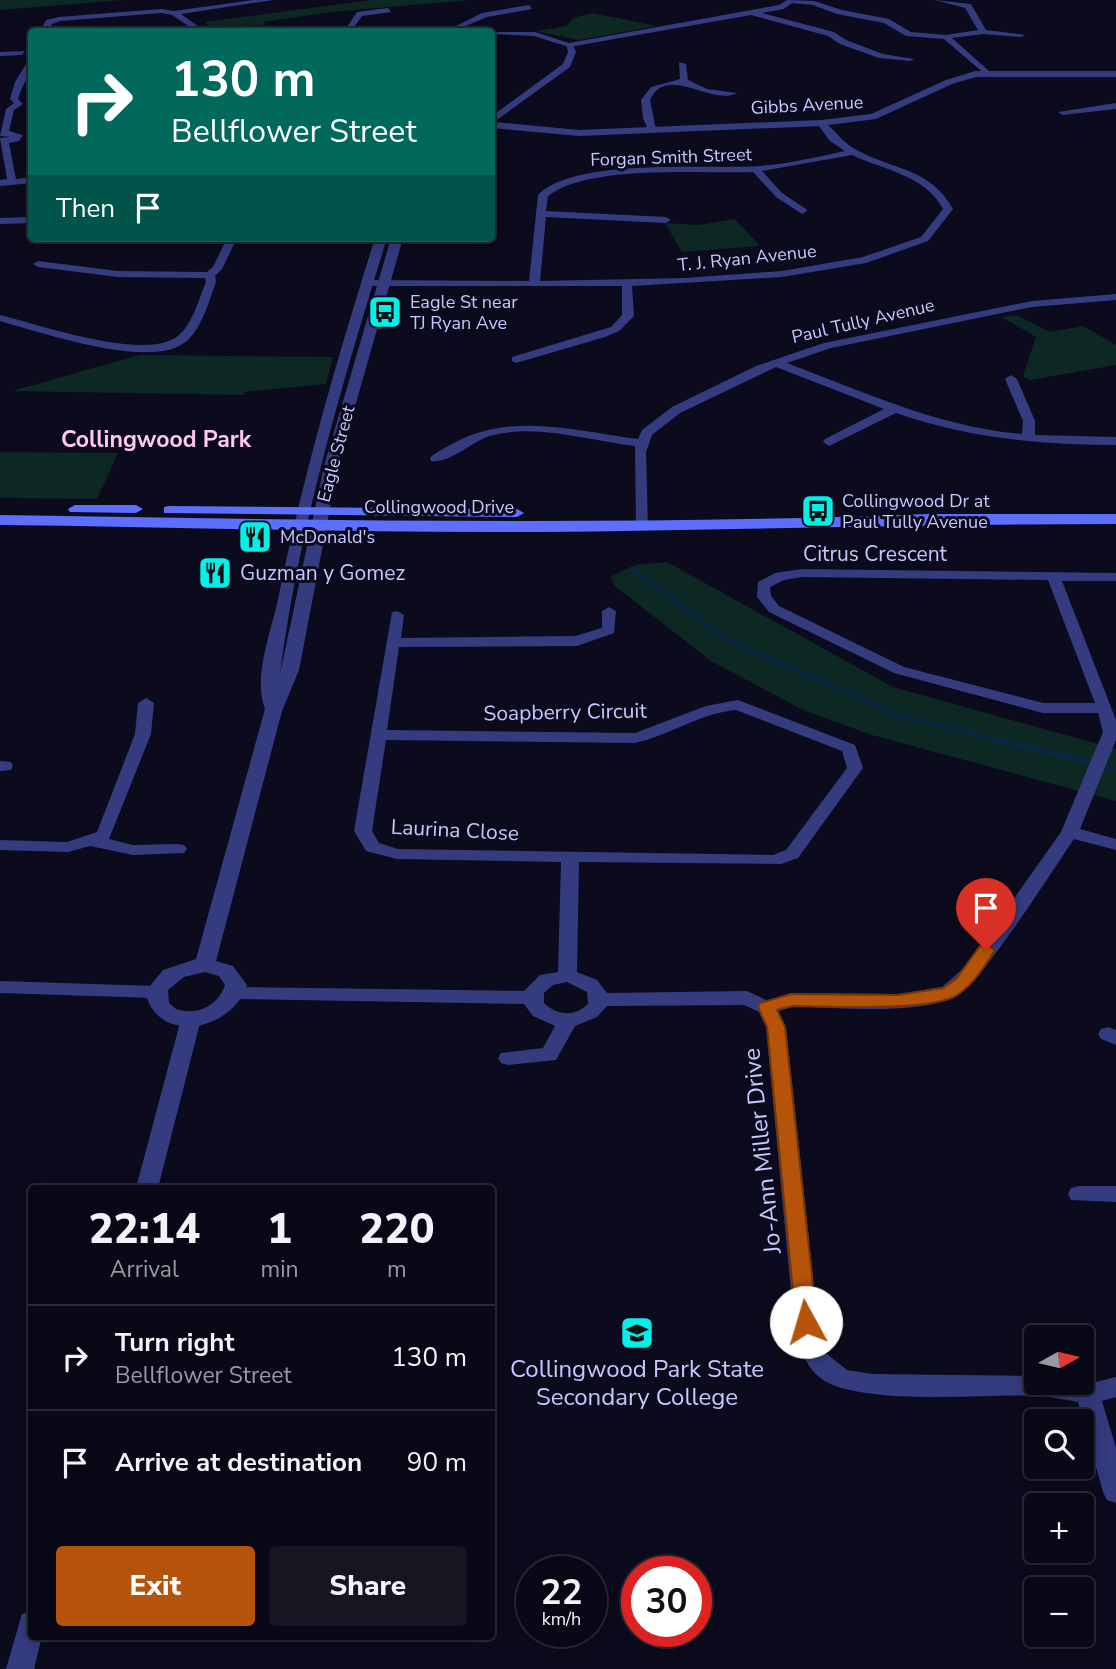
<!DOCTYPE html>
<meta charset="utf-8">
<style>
:root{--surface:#080816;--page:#161623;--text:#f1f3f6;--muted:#989aa1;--line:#292935;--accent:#b45309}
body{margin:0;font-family:"Nunito Sans",sans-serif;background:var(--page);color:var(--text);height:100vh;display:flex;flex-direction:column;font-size:26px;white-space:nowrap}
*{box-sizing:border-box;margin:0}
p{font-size:23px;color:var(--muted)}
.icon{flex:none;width:38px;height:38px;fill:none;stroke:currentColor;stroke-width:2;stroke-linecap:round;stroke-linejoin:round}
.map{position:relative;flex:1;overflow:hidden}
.drawer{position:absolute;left:28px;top:1185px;width:467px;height:455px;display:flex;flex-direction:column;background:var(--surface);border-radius:7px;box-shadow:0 4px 18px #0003,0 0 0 2px var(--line)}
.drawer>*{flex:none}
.hud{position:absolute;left:28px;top:28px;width:467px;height:214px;border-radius:7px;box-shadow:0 4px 18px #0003,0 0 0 2px var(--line);background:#00695c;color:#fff;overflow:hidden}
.needle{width:46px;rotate:82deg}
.buttons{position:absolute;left:1024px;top:1325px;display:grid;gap:14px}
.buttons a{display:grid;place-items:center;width:70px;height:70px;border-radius:7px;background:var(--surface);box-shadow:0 4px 18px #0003,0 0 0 2px var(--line);font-size:35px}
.speed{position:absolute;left:516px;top:1556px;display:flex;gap:14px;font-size:35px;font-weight:700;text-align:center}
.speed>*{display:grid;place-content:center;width:91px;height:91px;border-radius:50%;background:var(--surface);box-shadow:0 4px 18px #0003,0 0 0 2px var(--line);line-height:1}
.speed small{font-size:18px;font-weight:400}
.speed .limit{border:10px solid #d22;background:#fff;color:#111}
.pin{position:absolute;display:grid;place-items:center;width:60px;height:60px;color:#fff;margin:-72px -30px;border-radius:50% 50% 50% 0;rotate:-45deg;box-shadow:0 0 7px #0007}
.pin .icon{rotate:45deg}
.me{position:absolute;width:77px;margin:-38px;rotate:354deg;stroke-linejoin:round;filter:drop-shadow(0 0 5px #0008)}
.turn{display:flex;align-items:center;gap:24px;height:147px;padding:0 28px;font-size:32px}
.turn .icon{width:91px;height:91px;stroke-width:2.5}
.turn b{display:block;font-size:49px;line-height:60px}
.then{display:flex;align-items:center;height:66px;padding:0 28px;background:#0003;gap:14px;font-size:26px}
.eta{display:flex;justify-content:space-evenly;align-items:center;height:119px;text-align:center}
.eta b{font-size:42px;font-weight:800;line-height:49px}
.button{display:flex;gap:14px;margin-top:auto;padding:14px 28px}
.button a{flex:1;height:80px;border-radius:7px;background:var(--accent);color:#fff;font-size:28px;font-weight:800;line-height:80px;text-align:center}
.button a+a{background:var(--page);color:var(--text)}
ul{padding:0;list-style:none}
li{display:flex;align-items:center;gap:21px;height:105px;padding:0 28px;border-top:2px solid var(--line)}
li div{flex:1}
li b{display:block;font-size:26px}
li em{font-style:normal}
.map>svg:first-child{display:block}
.green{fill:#0d2722}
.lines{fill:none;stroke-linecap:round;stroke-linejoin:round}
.stream-far1{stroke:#0a2742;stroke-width:4.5}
.stream{stroke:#0a2742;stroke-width:5}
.minor{fill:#343b7e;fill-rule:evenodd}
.tertiary{fill:#343b7e;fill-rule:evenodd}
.secondary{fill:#5d6fff;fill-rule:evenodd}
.route{fill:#b45309;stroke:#753606;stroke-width:2}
.labels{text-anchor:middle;stroke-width:6;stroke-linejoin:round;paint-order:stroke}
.far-street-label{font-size:18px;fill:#c6c8ff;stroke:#0b0b1d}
.far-poi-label{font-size:18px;fill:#c6c8ff;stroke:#0b0b1d;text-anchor:start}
.street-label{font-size:21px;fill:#c6c8ff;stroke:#0b0b1d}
.poi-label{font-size:21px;fill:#c6c8ff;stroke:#0b0b1d;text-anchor:start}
.far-district-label{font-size:23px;font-weight:bold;fill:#ffc8f3;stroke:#0b0b1d}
.near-street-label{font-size:24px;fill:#c6c8ff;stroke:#0b0b1d}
.near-poi-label{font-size:24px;fill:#c6c8ff;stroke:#0b0b1d}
</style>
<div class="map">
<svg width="1116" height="1669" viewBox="0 0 1116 1669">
<rect width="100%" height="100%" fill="#0b0b1d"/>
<g class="green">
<path d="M0 0H123L0 10Z"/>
<path d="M371 0H471L331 12 264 22 266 25 210 26 204 22Z"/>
<path d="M592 13 657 26 578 40 536 31 567 26 573 18Z"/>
<path d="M735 219 760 246 682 252 665 223 698 225Z"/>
<path d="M1017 315 1050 332 1083 326 1116 345V365L1030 380 1023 376 1036 337 1002 317Z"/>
<path d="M139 355 333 357 326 384 244 392 245 395 12 391Z"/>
<path d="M0 452 118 453 97 499 0 498Z"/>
<path d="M667 562 893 687 1116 749V801L872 735 805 711 711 661 615 586 610 577 635 565Z"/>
</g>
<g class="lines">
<path class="stream-far1" d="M632 569 726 639 897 715 975 734"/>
<path class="stream" d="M968 733 1116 769"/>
<g class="minor">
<path d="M253 0H273L181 14 202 29 257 26 347 27 357 12 388 8 391 12 362 16 354 27 446 31 186 32 193 29 172 15 161 13 60 21 52 24 48 32H40L46 20 59 17 161 9 174 11Z"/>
<path d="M787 0 814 1 842 10 889 19 911 32 946 35 978 30 965 8 935 0 971 4 986 30 1025 35 1021 37 983 34 952 38 989 71 986 75 944 39 906 36 884 23 837 14 813 5 792 3 784 9 762 13 834 32 846 40 883 54 914 59 910 61 879 58 840 44 828 36 751 15 569 47 534 36 492 34 488 32H535L569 43 779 5Z"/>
<path d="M529 5 532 9 487 17 456 30 452 28 482 13Z"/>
<path d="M25 51 22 55 0 56V52Z"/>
<path d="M29 59H32C32 72 22 85 18 99L23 104 14 110 9 131 23 135 19 141 9 143 16 179 32 177V183L0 186V180L7 179 0 138 11 137 0 136 6 109 14 103 10 99 15 82Z"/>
<path d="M679 62 686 64 688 80 707 89 737 93C712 107 667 63 650 100L656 130 649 132 643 118 641 100 651 87 680 79Z"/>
<path d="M1116 103V109L1062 115 1058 112Z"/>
<path d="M821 120C833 127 841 141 853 148 891 170 930 167 953 209L928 241 866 263 782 277 632 286 634 316 619 331 605 337 516 363 512 361V357L611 327 622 315V286H369L364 283 369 280 529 281 538 195C576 157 706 170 760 166 788 164 817 157 845 151L830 141 818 125ZM852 155C884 170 925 175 943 209L921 237 863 257 782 271 685 278 540 281 546 217 666 223 671 220 666 217 546 211 548 196C590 164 699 174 753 172L776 197 802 214 807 211 806 209 782 193 762 171Z"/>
<path d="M32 217V223L0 224V218Z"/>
<path d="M227 238H237L222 269 215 276 216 282C209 301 203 325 188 340 155 372 40 332 0 321V315C38 324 148 363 179 335 193 323 199 298 206 282L205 278 118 277 38 267 33 264 38 261 118 271 207 272 213 267Z"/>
<path d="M1116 294V300L1032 307 831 348 787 363C864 392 939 427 1022 434L1023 421 1005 379 1011 375 1017 379 1035 421V435L1116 437V445C1040 445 968 438 896 413L829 446 823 442 825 439 884 409 776 367 680 413 652 435 646 452 648 529 643 530 636 526 635 446C589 441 536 423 490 436 472 441 450 464 431 461L430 458C436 452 445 448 452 444 512 411 575 431 638 439L642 430 672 407 756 366 824 343 1032 301Z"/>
<path d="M802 569 1116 573V581H1062L1116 720V740L1080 829 1116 839V850L1074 839C1054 868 978 989 952 999 903 1015 843 1007 792 1007L778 1011 786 1027 818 1323 827 1354 847 1370 872 1374 1036 1376V1382L1088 1384 1116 1377V1397L1102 1401 1116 1448V1503L1107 1500 1103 1492 1078 1402C1066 1400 1053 1397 1041 1396 991 1393 853 1408 818 1376 803 1363 798 1341 794 1323L766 1027 759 1012 744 1005 607 1006 597 1017 575 1026 556 1060 508 1065 501 1063 498 1058 501 1053 543 1048 555 1026 533 1016 524 1004 236 999 229 998 226 993 229 988 236 987 524 991 540 975 558 972 561 862 397 859 366 851 354 831 392 612 397 611 404 615 401 638 575 636 602 628V611L609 607 616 611 614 633 577 646 399 647 387 730 635 733 706 706 738 700 855 745 863 768 798 858 781 864 579 862 577 972 597 980 607 993 747 991 768 1001 791 993 898 994 942 987 966 966 1061 832 1103 732 1098 713H1043L894 673 769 612 757 597 758 582 775 573ZM802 577 1048 580 1095 703H1043L904 667 779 606 771 596 770 587 784 580ZM736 710 842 751 847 768 786 850 773 855 398 849 379 843 372 831 386 740 635 743C670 735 701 713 736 710ZM567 982 587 992 588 1004C574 1017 558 1016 544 1003V993L553 985Z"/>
<path d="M146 698 154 703 151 734 109 839 133 845 178 844 184 845 187 849 184 853 133 855 90 846 68 852 0 850V840L67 842 97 832 135 734 138 703Z"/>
<path d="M0 761 11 762 13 766 11 770 0 771Z"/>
<path d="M0 981 156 986 163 987 166 992 163 997 156 998 0 993Z"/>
<path d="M191 1012 198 1014 201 1019 158 1188H136L181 1019 184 1014Z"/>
<path d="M1108 1027 1116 1030V1045L1101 1039 1098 1034 1101 1029Z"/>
<path d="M1079 1186H1116V1202L1071 1200 1068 1194 1071 1188Z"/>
<path d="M32 1611V1636H42L34 1669H6L22 1614Z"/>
</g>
<g class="tertiary">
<path d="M566 43H572L576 52 570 67 494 122 579 130 821 120 871 114 946 80 975 71H1116V77H976L952 84 876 119 821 126 579 136 492 128V116L563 64 568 52Z"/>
<path d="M375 238H387C343 381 299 526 280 674L324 466 391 238H403L338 466 299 670 282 711 216 961 233 966 247 985C232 1031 158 1046 145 992L163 970 196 959 265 709C253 679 270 634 277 604 302 479 337 359 375 238ZM205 972 219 976 225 985C218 1006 197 1016 176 1009L169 1003 168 990 184 977Z"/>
</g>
<g class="secondary">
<path d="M75 505H136L143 509 136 513 70 512 68 509Z"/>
<path d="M169 506 517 509 524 513 517 517 164 513V507Z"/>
<path d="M929 514H1116V524C923 524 731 530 538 532 359 533 179 527 0 525V515C310 520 619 526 929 514Z"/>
</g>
</g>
<path class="route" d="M986 944 995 950C985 966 973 985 957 995 931 1012 827 1006 792 1006L777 1010 785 1027 817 1322 814 1329 806 1331 799 1329 796 1322 767 1027 758 1007 760 1003 791 994 898 995 943 988 956 979 980 946Z"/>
<defs>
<symbol id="bus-square" viewBox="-11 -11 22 22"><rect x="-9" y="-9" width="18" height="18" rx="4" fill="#00f1e8" stroke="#0b0b1d"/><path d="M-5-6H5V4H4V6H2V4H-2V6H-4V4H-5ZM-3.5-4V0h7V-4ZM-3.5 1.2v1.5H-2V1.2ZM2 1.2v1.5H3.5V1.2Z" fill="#111"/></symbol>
<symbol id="restaurant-square" viewBox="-11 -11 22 22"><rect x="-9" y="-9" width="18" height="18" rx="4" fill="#00f1e8" stroke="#0b0b1d"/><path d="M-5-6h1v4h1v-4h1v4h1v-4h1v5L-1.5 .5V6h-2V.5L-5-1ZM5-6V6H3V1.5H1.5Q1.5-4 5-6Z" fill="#111"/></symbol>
<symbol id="school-square" viewBox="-11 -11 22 22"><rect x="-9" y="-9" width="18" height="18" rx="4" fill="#00f1e8" stroke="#0b0b1d"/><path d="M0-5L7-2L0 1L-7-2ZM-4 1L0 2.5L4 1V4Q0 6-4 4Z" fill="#111"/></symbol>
</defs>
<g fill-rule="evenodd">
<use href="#bus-square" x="366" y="293" width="38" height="38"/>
<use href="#bus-square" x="799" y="492" width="38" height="38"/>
<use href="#restaurant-square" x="236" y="518" width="38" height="38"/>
<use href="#restaurant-square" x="196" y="554" width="38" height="38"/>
<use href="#school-square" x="618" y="1314" width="38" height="38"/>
</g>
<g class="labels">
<g class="far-street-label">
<text transform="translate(807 105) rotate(-3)" y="6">Gibbs Avenue</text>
<text transform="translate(671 157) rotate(-2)" y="6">Forgan Smith Street</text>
<text transform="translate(747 258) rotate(-6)" y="6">T. J. Ryan Avenue</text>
<text transform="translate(863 321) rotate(-13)" y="6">Paul Tully Avenue</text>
<text transform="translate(336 454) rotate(-75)" y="6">Eagle Street</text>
<text x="439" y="513">Collingwood Drive</text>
</g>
<g class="far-poi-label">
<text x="410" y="308">Eagle St near<tspan x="410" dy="21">TJ Ryan Ave</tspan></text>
<text x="842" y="507">Collingwood Dr at<tspan x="842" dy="21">Paul Tully Avenue</tspan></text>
<text x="280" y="543">McDonald's</text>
</g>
<g class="street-label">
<text x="875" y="561">Citrus Crescent</text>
<text transform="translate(565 712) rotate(-1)" y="7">Soapberry Circuit</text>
<text transform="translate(455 830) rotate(3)" y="7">Laurina Close</text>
</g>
<g class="poi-label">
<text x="240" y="580">Guzman y Gomez</text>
</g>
<g class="far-district-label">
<text x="156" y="447">Collingwood Park</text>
</g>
<g class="near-street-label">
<text transform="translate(762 1151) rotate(-96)" y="8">Jo-Ann Miller Drive</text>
</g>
<g class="near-poi-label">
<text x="637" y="1377">Collingwood Park State<tspan x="637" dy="28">Secondary College</tspan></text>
</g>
</g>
</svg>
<div class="buttons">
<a><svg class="needle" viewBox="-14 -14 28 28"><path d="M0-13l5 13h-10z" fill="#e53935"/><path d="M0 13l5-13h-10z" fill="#989aa1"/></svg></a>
<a><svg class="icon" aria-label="search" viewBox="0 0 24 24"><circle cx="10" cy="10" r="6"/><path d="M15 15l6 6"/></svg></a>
<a>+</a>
<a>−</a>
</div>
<div class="speed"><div>22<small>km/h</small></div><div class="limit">30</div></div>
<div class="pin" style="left:986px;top:950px;background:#d93025"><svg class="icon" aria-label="arrive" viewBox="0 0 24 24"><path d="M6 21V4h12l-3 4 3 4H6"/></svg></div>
<svg class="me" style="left:806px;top:1322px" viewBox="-20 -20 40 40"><circle r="19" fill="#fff"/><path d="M0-13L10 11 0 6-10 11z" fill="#b45309"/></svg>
<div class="hud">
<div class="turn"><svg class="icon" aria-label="right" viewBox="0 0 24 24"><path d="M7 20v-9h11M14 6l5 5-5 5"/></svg><div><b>130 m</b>Bellflower Street</div></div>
<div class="then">Then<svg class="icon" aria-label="arrive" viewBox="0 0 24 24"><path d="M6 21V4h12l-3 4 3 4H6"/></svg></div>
</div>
<section class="drawer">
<div class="eta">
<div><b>22:14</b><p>Arrival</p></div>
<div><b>1</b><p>min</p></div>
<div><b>220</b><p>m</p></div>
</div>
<ul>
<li><svg class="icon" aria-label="right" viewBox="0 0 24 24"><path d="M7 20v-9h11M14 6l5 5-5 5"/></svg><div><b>Turn right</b><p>Bellflower Street</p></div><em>130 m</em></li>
<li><svg class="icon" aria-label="arrive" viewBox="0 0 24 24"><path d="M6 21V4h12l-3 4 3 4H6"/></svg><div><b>Arrive at destination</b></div><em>90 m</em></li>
</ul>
<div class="button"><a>Exit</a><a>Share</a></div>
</section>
</div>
